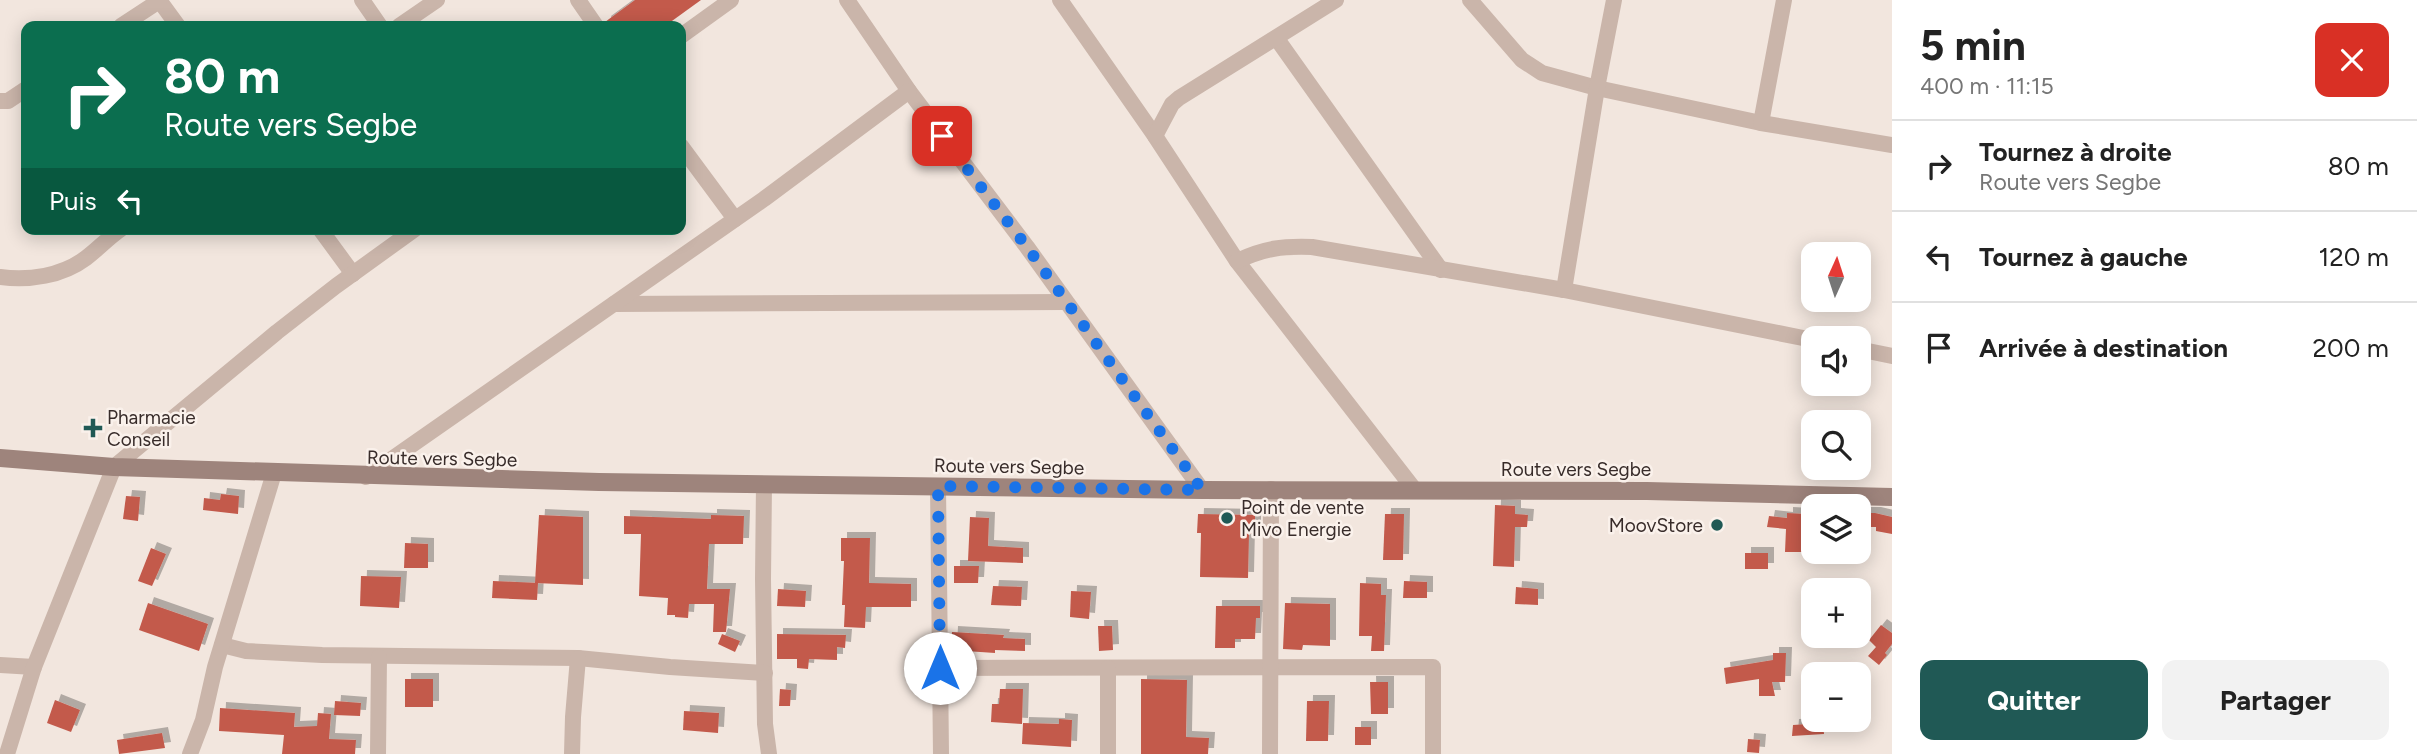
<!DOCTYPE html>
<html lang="fr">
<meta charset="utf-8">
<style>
:root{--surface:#fff;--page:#f2f2f2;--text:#222;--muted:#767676;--line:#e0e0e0;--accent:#205955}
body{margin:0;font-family:Figtree,sans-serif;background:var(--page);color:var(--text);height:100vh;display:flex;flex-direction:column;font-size:26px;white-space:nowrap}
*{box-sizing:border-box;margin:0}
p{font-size:23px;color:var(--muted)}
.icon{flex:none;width:38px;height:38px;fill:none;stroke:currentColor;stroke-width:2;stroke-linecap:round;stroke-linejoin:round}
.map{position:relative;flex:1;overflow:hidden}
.panel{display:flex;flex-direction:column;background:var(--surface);width:525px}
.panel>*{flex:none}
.top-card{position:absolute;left:21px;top:21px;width:665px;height:214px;border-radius:14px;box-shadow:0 4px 18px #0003;background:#0b6e4f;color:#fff;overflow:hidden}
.needle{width:46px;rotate:3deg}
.fabs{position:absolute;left:1801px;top:242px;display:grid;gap:14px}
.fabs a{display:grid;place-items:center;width:70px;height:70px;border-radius:14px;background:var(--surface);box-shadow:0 4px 18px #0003;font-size:35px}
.pin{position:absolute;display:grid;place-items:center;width:60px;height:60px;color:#fff;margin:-30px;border-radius:14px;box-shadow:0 4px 10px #0006}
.me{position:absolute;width:77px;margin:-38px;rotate:0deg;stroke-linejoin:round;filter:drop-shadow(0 0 5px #0008)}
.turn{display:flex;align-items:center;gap:24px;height:147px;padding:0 28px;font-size:32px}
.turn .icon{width:91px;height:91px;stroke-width:2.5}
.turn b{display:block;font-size:49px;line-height:60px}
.then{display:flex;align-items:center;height:66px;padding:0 28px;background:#0003;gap:14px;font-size:26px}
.round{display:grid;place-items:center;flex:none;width:74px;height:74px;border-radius:14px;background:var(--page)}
.overview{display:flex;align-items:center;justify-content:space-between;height:119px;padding:0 28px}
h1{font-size:42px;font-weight:700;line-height:52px}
.button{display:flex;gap:14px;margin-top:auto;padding:14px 28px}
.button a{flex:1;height:80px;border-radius:14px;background:var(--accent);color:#fff;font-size:28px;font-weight:700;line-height:80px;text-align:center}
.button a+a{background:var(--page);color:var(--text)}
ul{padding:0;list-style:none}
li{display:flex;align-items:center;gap:21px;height:91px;padding:0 28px;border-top:2px solid var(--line)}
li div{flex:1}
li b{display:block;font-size:26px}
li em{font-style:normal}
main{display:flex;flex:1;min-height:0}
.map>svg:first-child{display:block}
.building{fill:#c35a4c;filter:url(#shadow)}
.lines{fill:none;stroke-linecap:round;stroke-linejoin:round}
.minor{stroke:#cab5aa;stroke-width:16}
.secondary{stroke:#9e847c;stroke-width:18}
.route{stroke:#1a73e8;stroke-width:12;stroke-dasharray:0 21.6}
.poi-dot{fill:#205955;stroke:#faf1eb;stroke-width:2.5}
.labels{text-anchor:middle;stroke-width:5;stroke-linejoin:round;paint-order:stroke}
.poi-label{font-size:19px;fill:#382c2a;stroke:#faf1eb;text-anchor:start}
.street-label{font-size:19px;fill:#382c2a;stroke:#faf1eb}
</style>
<main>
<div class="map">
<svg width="1892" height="754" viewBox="0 0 1892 754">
<defs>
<filter id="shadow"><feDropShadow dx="6" dy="-6" stdDeviation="0" flood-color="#0004"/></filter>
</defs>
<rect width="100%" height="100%" fill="#f2e6de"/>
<g class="building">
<path d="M635 0H701L665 26H606L605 22Z"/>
<path d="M221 494 239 496 238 514 203 510 204 498 220 500Z"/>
<path d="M126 496 140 497 138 521 123 519Z"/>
<path d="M1495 505 1515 506V514L1528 515 1527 527H1515L1514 567 1493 566Z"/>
<path d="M1787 513 1805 514 1804 552H1785L1786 529 1767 527 1769 516 1787 518Z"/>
<path d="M1858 513H1875L1892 517V534L1876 531V527H1858Z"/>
<path d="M1198 514 1255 515V534H1249L1248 578 1200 577 1201 533H1197Z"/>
<path d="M1385 514H1404L1403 560H1383Z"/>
<path d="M539 515 583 517V585L535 583Z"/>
<path d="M711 515 744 516 743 544H709L707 589H730L726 632H713L714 604H689L688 618 675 617V615H667L668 598 639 596 641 534H624V516L711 519Z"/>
<path d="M970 517 989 518 988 546 1023 548V563L968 561Z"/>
<path d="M841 538H870L869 583 911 584V607H866L865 628 844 627 845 605H842L844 561H841Z"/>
<path d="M405 543 428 544V568H404Z"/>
<path d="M151 548 166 554 152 586 138 581Z"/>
<rect x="1745" y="553" width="23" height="16"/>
<path d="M954 566H979L978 583H954Z"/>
<path d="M361 576 401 577 399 608 360 606Z"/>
<path d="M493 581 538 583 537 600 492 598Z"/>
<path d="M1404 581 1427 582V598H1403Z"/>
<path d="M1360 583 1381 584V595H1386L1384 651H1371L1372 636H1359Z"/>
<path d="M993 586 1022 587 1021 606 991 605Z"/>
<path d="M1516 587 1538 589V605L1515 604Z"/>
<path d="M778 589 806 591 805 607 777 606Z"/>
<path d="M1071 591 1091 592 1089 619 1070 617Z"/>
<path d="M148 603 208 624 199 651 139 630Z"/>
<path d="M1285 603 1330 604V646L1303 645 1302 650 1283 649Z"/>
<path d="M1216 606H1260V618H1256L1255 639H1235V648H1215Z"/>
<path d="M1881 625 1892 633V644L1885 653 1887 655 1879 665 1868 656 1876 647 1869 640Z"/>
<path d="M1098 626H1112L1113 650 1099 651Z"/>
<path d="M952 632 1004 635 1003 638 1025 639V651L995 650V653L951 650Z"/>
<path d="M722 634 740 641 735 652 718 644Z"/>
<path d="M777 634 846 635 845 648 837 647V660L809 659 808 669 797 668V659H777Z"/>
<path d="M1773 653H1786L1785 682H1772L1775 696H1759V679L1726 684 1724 668 1773 660Z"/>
<rect x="405" y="679" width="28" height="28"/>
<path d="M1141 679 1187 680 1186 737 1209 738 1208 754H1141Z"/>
<path d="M1370 682H1388V714H1371Z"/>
<path d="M780 689 791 690 790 706H779Z"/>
<path d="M1000 689H1023L1022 724 991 722 992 704H999Z"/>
<path d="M55 700 80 710 71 732 47 723Z"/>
<path d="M335 701 361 703 360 716 334 715Z"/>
<path d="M1307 701H1329L1328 741H1306Z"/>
<path d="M220 708 295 713 294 727 317 726 318 713 331 714 329 739 356 740 355 754H282L284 735 219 731Z"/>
<path d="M684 711 719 713 718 733 683 730Z"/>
<path d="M1059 719 1072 720 1071 747 1022 744 1023 723 1059 724Z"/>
<path d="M1823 723 1824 734 1792 736 1793 725Z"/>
<rect x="1355" y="727" width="16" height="18"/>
<path d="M162 733 165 748 119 754 117 740Z"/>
<path d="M1748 739 1760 740 1759 753 1747 752Z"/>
</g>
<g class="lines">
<g class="minor">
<path d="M159 0 178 26"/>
<path d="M362 0 380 26"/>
<path d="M578 0 596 26"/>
<path d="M847 0 909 91 1027 247 1202 490"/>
<path d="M1060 0 1155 136 1237 261 1414 489"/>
<path d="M1470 0 1522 60 1542 73 1597 88 1761 123 1892 145"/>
<path d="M121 26 159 1"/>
<path d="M399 26 437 0"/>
<path d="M681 36 731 0"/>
<path d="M1277 39 1441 270"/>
<path d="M0 101H8L26 89"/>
<path d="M1761 123 1784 0"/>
<path d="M1155 136 1172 104 1179 98 1336 0"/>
<path d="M681 146 735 219"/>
<path d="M320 229 353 274"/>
<path d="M1237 261C1265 248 1282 246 1312 247L1564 290 1813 340"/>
<path d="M0 277C29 281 62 276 86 258 98 249 108 238 121 229"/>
<path d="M1564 290 1597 88 1614 0"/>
<path d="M614 304 1065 302"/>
<path d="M1858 349 1892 356"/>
<path d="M366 477 764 199 909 91"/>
<path d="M764 484 763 579 765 724 769 754"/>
<path d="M938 486 941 754"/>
<path d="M222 645 246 651 322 655 578 658 670 667 765 673"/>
<path d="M0 665 34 667"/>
<path d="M940 668 1433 667V754"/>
<path d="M1108 668V754"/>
<path d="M7 754 34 667 114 467 277 332 336 286 415 229"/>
<path d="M190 754 203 720 215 667 274 473"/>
<path d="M378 754 379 657"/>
<path d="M572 754 573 717 578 658"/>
<path d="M1270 754 1271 489"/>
</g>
<path class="secondary" d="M0 458 114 467 599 482 1202 490 1647 491 1892 497"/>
</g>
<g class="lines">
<path class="route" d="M940 668 938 486 1202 490 1027 247 942 136"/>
</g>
<g class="poi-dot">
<path d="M89.5 417.5h7v7h7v7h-7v7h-7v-7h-7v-7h7z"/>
<circle cx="1227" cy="518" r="7"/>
<circle cx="1717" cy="525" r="7"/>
</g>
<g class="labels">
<g class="poi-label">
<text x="107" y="424">Pharmacie<tspan x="107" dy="22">Conseil</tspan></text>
<text x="1241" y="514">Point de vente<tspan x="1241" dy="22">Mivo Energie</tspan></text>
<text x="1703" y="532" text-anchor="end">MoovStore</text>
</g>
<g class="street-label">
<text transform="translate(442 458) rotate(1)" y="7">Route vers Segbe</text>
<text transform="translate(1009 466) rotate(1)" y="7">Route vers Segbe</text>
<text x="1576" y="476">Route vers Segbe</text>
</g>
</g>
</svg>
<div class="fabs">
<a><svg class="needle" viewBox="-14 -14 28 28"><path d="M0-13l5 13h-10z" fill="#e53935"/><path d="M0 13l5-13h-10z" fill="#767676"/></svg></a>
<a><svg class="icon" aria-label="sound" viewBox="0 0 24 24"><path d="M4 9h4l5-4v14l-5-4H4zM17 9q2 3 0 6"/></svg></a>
<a><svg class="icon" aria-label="search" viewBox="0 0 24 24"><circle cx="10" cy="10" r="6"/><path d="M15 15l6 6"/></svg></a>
<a><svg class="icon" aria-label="layers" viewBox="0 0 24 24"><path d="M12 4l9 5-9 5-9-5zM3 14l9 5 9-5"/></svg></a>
<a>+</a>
<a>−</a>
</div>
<div class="pin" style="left:942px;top:136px;background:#d93025"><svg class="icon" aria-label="arrive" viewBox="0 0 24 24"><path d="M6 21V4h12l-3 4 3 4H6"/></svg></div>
<svg class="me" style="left:940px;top:668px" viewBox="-20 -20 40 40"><circle r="19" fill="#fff"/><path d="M0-13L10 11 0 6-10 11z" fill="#1a73e8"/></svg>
<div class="top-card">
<div class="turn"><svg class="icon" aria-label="right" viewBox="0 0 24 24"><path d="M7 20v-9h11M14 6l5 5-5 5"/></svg><div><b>80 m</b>Route vers Segbe</div></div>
<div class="then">Puis<svg class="icon" aria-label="left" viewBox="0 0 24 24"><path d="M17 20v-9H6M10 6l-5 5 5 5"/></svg></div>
</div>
</div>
<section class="panel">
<div class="overview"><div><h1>5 min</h1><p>400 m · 11:15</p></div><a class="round" style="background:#d93025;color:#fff"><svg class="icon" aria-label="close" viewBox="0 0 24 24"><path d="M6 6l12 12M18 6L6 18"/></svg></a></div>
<ul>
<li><svg class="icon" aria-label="right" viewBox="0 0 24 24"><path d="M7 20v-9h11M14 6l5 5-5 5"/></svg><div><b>Tournez à droite</b><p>Route vers Segbe</p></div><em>80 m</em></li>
<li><svg class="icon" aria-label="left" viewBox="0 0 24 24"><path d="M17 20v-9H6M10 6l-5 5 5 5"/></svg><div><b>Tournez à gauche</b></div><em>120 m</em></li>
<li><svg class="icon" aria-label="arrive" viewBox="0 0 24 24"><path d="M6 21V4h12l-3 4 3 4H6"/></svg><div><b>Arrivée à destination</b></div><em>200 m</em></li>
</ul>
<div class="button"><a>Quitter</a><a>Partager</a></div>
</section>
</main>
